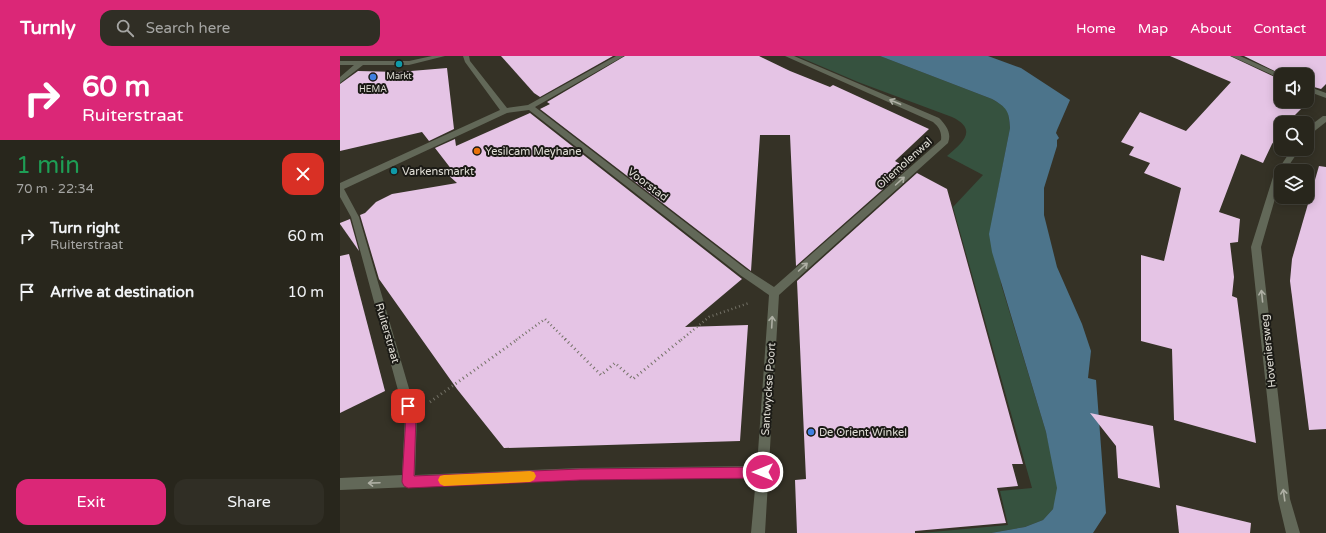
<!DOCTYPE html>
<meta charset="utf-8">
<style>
:root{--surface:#28261c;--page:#302e25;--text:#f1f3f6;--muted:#a5a5a3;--line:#44433b;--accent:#db2777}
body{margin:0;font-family:"Varela Round",sans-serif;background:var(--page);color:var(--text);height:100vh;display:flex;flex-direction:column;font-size:15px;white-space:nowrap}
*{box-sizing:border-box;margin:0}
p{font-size:13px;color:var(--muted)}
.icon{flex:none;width:22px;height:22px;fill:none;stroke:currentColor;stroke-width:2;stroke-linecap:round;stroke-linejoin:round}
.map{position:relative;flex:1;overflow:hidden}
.drawer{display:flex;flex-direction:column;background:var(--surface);width:340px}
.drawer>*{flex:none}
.guide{background:#db2777;color:#fff;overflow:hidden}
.controls{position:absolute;left:934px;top:12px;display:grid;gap:8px}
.controls a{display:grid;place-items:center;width:40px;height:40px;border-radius:8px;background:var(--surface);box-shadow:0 2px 10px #0003,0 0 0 1px var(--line);font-size:20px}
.pin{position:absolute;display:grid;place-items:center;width:34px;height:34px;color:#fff;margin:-17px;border-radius:8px;box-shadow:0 2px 6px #0006}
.me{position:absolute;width:44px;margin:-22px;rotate:270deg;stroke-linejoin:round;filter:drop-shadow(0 0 3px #0008)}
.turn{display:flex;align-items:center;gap:14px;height:84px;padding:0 16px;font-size:18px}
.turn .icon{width:52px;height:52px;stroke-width:2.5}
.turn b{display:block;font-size:28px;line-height:34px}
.round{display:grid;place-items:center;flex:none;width:42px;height:42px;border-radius:12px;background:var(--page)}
.headline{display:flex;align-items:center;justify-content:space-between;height:68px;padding:0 16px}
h1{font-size:24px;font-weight:600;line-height:30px;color:#1e9e55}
.button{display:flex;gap:8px;margin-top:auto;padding:8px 16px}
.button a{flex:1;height:46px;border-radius:12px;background:var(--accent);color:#fff;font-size:16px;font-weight:600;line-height:46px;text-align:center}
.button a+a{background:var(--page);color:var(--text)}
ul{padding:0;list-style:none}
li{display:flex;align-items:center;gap:12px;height:56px;padding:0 16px}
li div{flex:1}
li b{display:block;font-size:15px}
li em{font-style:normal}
header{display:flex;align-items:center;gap:24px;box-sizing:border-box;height:56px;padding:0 20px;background:var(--accent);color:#fff}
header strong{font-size:19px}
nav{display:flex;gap:22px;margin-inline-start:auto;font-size:14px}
.search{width:280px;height:36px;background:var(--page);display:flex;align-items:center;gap:10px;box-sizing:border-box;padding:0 14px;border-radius:12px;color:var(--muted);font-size:15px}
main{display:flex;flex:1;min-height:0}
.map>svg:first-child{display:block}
.green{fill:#36523f}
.water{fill:#4c748b}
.building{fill:#e5c4e5}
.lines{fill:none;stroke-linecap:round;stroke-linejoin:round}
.path-far1{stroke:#747267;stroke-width:2.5;stroke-dasharray:1 3;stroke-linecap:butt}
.path{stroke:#747267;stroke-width:3;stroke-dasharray:1 3.5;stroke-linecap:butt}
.minor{fill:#626858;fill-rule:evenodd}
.oneway{stroke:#aeafa4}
.route{fill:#db2777;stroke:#8e194d}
.slow{fill:#f59e0b}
.culture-dot{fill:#0f9aa8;stroke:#1b1a15;stroke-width:1.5}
.shop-dot{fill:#3f7fe0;stroke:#1b1a15;stroke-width:1.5}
.food-dot{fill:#e8710a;stroke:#1b1a15;stroke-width:1.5}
.labels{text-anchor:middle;stroke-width:4;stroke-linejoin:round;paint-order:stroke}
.far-poi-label{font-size:9px;fill:#e0ded6;stroke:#1b1a15}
.poi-label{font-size:11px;fill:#e0ded6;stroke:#1b1a15;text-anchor:start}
.street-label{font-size:11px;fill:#e0ded6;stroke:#1b1a15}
</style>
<header>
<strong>Turnly</strong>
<div class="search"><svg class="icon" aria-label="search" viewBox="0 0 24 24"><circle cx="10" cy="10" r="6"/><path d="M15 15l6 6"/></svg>Search here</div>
<nav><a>Home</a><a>Map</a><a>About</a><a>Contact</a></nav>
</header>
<main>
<section class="drawer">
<div class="guide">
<div class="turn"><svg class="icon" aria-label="right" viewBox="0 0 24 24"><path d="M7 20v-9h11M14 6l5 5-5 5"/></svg><div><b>60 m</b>Ruiterstraat</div></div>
</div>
<div class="headline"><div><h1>1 min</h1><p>70 m · 22:34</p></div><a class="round" style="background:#d93025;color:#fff"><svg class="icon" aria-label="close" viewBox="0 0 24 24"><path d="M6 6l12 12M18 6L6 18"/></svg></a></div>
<ul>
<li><svg class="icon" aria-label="right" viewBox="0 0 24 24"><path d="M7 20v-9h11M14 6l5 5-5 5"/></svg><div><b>Turn right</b><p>Ruiterstraat</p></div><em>60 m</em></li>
<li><svg class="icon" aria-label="arrive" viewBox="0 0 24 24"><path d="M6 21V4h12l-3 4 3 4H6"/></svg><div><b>Arrive at destination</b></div><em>10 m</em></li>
</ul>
<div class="button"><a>Exit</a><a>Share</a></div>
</section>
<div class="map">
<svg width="986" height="477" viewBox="0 0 986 477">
<rect width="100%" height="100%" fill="#353226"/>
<path class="green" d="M457 0H540L652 43 665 51 668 55 670 72 654 154 661 228 706 376 717 423V439L713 453 703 464 685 471 651 477H581L668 469 660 435 692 432 613 151 643 119 607 100C622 87 639 74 612 61L518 26Z"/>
<path class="water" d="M540 0H648L681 12 730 44 717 74 716 77 719 82 717 84V90L704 132V159L717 211 742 268 751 295 748 322 756 324 766 457 753 477H651L685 471 703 464 713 453 717 432 706 376 652 196 649 178 670 72C669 54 667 52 652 43Z"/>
<g class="building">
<path d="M161 0H273L200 41 194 37Z"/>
<path d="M285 0H419L450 15 490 31 493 29 589 73 555 105 567 112 456 210 450 79H420L411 215 200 53 210 48 207 46Z"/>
<path d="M830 0H890L941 24V45H967V37L975 39 947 67H941V75L932 88 923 107 901 98 879 156 900 163 898 186 890 187 894 221 892 240 897 242 916 387 834 364 832 293 801 285V199L824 205 841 132 804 117 810 107 789 99 794 91 781 86 800 56 846 75 891 26Z"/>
<path d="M904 0H986V28L981 33 967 29V19H943Z"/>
<path d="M107 12 114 73 89 85 82 76 0 95V28L18 15 59 16Z"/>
<path d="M190 57 402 223 345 271 408 269 400 385 164 392 117 333 39 223 20 159 25 157 36 146 52 138 117 127 106 117 112 114 95 92 115 83 116 90Z"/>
<path d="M979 110 986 111V373L969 374 950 225 952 203Z"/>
<path d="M577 117 607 133 683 408H672L678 430 657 432 666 467 575 475V477H457L455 424 466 423 457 225Z"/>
<path d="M10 163 19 195 0 168V167Z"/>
<path d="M9 198 45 335 0 357V200Z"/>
<path d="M750 357 813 370 820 432 778 422 776 390Z"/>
<path d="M836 449 911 467 910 477H839Z"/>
</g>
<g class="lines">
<g class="path-far1">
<path d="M176 284 205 263 226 284"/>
<path d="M341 284 369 261 409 247"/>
</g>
<g class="path">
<path d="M225 283 261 319 275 307 293 323 342 283"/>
<path d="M90 346 178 283"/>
</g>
<g class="minor">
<path d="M92 0H105L69 9H23L0 27V21L14 9H0V5H69Z"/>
<path d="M123 0H129L130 5 167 52 188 49 276 0H284L195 51 406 213 434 231 601 84C602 76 599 71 593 66L445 0H454L599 62C606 69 612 77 608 87L439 239 425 477H411L416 422 240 424 0 434V422L62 419 65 360 11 161 0 141V127L160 54 125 6ZM189 54 400 219 429 239 417 410 240 412 75 419 77 360 19 161 4 133 167 57Z"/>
<path d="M891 0H900L942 19H941V23Z"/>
<path d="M967 30 986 37V42L967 35Z"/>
<path d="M983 60H986V66L967 81V72Z"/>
<path d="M952 93H960L945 115H941V122L921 191 950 443 960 477H946L938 443 911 191 933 121Z"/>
</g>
</g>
<defs><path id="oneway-shaft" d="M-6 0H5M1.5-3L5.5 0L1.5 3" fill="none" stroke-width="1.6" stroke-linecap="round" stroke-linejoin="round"/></defs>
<g class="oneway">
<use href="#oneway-shaft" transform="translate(555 46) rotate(-157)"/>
<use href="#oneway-shaft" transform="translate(560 125) rotate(-42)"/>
<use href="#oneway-shaft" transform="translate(463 211) rotate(-42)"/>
<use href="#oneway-shaft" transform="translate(922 240) rotate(-96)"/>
<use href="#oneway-shaft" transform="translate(432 266) rotate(-87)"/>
<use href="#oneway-shaft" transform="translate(34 427) rotate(178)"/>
<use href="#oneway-shaft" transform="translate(944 439) rotate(-98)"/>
</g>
<path class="route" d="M68 346 72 347 76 360 74 420 240 413 423 411 427 412 428 416 427 420 423 422 240 424 68 432 64 430 62 426 66 360 63 350 65 347Z"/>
<path class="slow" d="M190 415 194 416 196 420 194 424 190 426 104 430 100 428 98 424 100 420 104 419Z"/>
<g class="culture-dot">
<circle cx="59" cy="8" r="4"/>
<circle cx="54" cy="115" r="4"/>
</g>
<g class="shop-dot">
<circle cx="33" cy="21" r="4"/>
<circle cx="471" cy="376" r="4"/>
</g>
<circle class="food-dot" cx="137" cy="95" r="4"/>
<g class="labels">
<g class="far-poi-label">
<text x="59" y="23">Markt</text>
<text x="33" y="36">HEMA</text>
</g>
<g class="poi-label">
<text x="145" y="99">Yesilcam Meyhane</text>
<text x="62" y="119">Varkensmarkt</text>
<text x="479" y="380">De Orient Winkel</text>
</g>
<g class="street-label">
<text transform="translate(564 107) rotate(-42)" y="4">Oliemolenwal</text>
<text transform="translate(308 128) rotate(37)" y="4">Voorstad</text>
<text transform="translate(48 277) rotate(74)" y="4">Ruiterstraat</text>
<text transform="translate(928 295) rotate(-96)" y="4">Hoveniersweg</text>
<text transform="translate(428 333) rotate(-86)" y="4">Santwyckse Poort</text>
</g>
</g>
</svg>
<div class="controls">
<a><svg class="icon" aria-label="sound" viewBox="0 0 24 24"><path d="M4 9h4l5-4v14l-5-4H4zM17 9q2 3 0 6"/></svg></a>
<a><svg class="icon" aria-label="search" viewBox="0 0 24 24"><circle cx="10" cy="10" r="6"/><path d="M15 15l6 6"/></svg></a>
<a><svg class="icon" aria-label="layers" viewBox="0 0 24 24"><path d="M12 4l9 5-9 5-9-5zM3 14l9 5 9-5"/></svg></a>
</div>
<div class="pin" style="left:68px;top:350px;background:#d93025"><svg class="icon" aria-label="arrive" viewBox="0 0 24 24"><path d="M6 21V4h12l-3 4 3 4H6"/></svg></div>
<svg class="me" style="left:423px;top:416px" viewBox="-20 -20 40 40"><circle r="17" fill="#db2777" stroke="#fff" stroke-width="3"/><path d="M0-11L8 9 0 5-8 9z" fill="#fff"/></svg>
</div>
</main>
